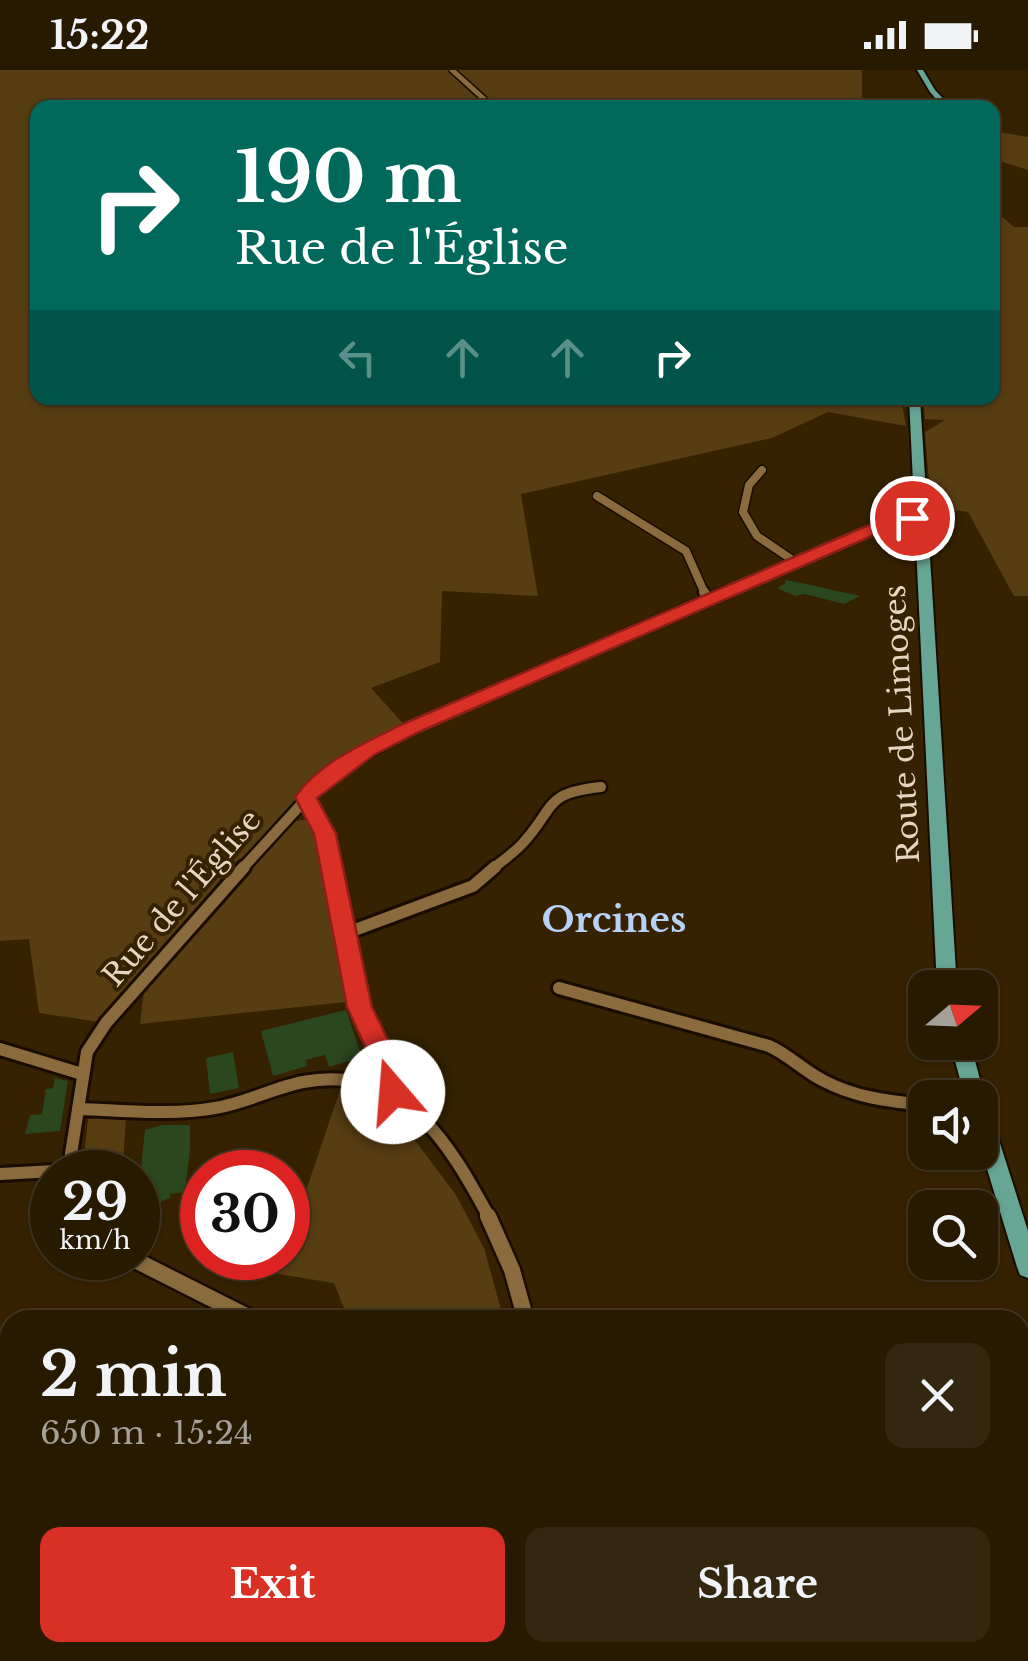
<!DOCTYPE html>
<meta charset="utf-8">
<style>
:root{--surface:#281a00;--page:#34270f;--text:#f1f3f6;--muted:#a5a199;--line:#443822;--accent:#d93025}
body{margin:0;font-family:"Libre Baskerville",serif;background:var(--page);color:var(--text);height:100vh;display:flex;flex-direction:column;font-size:38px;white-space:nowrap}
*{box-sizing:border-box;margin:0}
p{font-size:32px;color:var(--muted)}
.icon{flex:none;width:55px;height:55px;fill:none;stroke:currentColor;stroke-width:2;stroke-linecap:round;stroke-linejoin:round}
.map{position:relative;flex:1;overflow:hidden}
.panel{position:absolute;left:0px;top:1240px;width:1030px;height:352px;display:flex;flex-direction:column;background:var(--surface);border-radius:30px 30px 0 0;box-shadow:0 2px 8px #0004,0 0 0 2px var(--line)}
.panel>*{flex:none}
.banner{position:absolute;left:30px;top:30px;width:970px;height:305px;border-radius:20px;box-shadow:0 2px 8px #0004,0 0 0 2px var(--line);background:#00695c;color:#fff;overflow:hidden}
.needle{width:65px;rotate:71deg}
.tools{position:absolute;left:908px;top:900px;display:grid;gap:20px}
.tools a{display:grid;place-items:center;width:90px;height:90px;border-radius:20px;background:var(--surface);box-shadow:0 2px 8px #0004,0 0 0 2px var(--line);font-size:50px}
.speed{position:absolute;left:30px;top:1080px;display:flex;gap:20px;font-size:50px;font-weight:700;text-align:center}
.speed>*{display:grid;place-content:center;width:130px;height:130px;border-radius:50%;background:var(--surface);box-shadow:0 2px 8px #0004,0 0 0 2px var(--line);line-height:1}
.speed small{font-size:25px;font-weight:400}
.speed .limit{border:15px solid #d22;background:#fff;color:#111}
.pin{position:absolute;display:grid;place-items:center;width:85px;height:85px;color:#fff;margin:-42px;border:5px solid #fff;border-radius:50%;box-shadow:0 2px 10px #0007}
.me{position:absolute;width:110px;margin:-55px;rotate:342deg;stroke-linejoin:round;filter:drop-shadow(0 0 8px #0008)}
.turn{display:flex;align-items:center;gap:35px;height:210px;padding:0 40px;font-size:45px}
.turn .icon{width:130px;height:130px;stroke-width:2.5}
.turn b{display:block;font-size:70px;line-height:85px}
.lanes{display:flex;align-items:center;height:95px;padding:0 40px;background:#0003;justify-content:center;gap:50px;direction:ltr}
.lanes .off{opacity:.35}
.round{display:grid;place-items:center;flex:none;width:105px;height:105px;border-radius:20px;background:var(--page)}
.headline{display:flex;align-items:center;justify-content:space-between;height:170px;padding:0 40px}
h1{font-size:60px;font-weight:700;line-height:75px}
.button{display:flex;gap:20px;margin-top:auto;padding:20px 40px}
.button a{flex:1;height:115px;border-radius:20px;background:var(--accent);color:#fff;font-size:40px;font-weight:700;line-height:115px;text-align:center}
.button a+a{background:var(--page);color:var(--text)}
.status{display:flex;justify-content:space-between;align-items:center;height:70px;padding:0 50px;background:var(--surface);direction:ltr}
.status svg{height:28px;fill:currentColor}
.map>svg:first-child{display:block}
.green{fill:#573d12}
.building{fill:#2b471f}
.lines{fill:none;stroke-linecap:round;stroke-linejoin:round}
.street-far4-casing{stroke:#1a0c00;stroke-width:8}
.street-far3-casing{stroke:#1a0c00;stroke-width:11}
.street-far2-casing{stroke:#1a0c00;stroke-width:15}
.street-far1-casing{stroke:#1a0c00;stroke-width:18}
.street-casing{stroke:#1a0c00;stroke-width:21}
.secondary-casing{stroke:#1a0c00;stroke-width:5}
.primary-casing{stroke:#1a0c00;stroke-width:4}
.street-far4{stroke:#896b3e;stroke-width:5}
.street-far3{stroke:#896b3e;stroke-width:8}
.street-far2{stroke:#896b3e;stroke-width:10}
.street-far1{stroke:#896b3e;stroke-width:12}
.street{stroke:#896b3e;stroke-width:16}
.secondary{fill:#788869;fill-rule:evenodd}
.primary{fill:#67a594;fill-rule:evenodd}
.route{fill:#d93025;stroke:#8d1f18;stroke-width:2.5}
.labels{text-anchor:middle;stroke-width:8;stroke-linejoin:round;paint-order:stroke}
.street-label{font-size:30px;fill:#e7d6bf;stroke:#362200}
.quarter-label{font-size:35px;font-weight:bold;fill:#b7d1f7;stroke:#362200}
</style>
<div class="status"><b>15:22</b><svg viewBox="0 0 49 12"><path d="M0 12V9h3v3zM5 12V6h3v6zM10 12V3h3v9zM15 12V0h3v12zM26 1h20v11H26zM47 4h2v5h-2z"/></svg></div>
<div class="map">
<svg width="1028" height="1591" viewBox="0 0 1028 1591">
<rect width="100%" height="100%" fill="#362200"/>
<g class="green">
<path d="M0 0H862V38H38V328H901L906 356 828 342 772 368 521 424 538 526 442 521 440 592 371 618 408 659 328 705 106 953 39 943 29 869 0 871Z"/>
<path d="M992 61 1028 67V100L993 89Z"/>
<path d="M993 139 1014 157H1028V526H1014L968 442 931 437 925 362 945 350 925 349 923 328H992Z"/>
<path d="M311 749 319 764 346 932 140 954 145 912 289 752Z"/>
<path d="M341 1017 408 1040 399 1049 456 1125 484 1178 504 1250H434L344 1238 334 1213 278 1204 283 1188H288V1174Z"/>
<path d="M126 1047 123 1094 83 1095 88 1049Z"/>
</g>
<g class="building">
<path d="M785 510 801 513 860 526 844 534 805 524 795 526 777 518 786 513Z"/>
<path d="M346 940 362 987 329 997 325 985 306 990 307 996 273 1006 261 961Z"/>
<path d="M233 982 239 1018 210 1024 206 988Z"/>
<path d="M55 1008 68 1011 60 1061 25 1064 30 1045 42 1044 46 1019 53 1018Z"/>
<path d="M162 1055H190V1080L185 1122 170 1124V1128L158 1133 149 1125 138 1126 145 1060Z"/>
</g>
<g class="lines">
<defs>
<path id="street-far4" d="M452 0 494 38"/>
<g id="street-far3">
<path d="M762 400 749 415 743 442 757 466 797 493"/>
<path d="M597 426 686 481 705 524"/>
<path d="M721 524 875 458 922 449"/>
</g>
<g id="street-far2">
<path d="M704 522 708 530"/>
<path d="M306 727 325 764 332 799"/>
<path d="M242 799 328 705 412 657 727 522"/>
<path d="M492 799C502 791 514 783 523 773 556 737 543 723 601 717"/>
</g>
<g id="street-far1">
<path d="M331 797 359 937 394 1011 393 1022"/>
<path d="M344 864 473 816 495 797"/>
<path d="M559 918 769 976C789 985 804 1001 824 1011 857 1028 888 1031 925 1035"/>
<path d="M0 979 82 1004"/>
<path d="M78 1039C123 1040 170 1046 215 1038 246 1033 273 1018 303 1012 403 993 449 1073 490 1149"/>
<path d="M74 1102 71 1084 87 982 106 953 244 797"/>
<path d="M0 1104 73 1100"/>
</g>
<g id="street">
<path d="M488 1146 512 1200 526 1250"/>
<path d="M131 1188 254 1250"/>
</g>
<g id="secondary">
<path d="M0 1296 10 1298V1318L0 1316Z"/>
<path d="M949 1582H982L985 1591H953Z"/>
</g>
<g id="primary">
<path d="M917 0H923L935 20 952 38H944L930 22Z"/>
<path d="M909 328H920L957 918H937Z"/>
<path d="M950 972H970L985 1028 983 1034 987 1036 990 1042 1028 1161V1208L1020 1205 1017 1197 980 1076V1028H965Z"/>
</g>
</defs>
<use href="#street-far4" class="street-far4-casing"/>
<use href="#street-far3" class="street-far3-casing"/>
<use href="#street-far2" class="street-far2-casing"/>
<use href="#street-far1" class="street-far1-casing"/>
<use href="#street" class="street-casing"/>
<use href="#secondary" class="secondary-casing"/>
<use href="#primary" class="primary-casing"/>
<use href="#street-far4" class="street-far4"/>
<use href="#street-far3" class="street-far3"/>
<use href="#street-far2" class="street-far2"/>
<use href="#street-far1" class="street-far1"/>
<use href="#street" class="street"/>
<use href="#secondary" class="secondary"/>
<use href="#primary" class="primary"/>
</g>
<path class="route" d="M912 443 920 448 918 452 881 462 419 662 374 685 317 728 336 764 372 937 408 1011 402 1030 393 1034 384 1030 381 1011 347 937 314 764 295 727C320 691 367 672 405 653L869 455Z"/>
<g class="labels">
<g class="street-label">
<text transform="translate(902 654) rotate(-93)" y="10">Route de Limoges</text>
<text transform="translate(182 828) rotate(-49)" y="10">Rue de l'Église</text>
</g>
<g class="quarter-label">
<text x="614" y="862">Orcines</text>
</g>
</g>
</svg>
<div class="tools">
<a><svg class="needle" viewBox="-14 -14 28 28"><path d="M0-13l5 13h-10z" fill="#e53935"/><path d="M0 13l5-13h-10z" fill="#a5a199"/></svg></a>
<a><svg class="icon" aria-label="sound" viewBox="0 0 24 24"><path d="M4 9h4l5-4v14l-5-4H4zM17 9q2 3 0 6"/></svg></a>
<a><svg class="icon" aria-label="search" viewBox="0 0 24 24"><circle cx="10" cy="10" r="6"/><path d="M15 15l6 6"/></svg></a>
</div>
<div class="speed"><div>29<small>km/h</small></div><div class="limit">30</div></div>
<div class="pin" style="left:912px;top:448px;background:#d93025"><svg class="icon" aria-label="arrive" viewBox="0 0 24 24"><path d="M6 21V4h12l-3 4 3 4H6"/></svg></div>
<svg class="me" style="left:393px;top:1022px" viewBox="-20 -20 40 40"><circle r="19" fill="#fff"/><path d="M0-13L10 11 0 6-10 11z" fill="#d93025"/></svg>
<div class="banner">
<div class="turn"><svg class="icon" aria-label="right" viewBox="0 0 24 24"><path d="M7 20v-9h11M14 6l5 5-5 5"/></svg><div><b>190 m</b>Rue de l'Église</div></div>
<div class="lanes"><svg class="icon off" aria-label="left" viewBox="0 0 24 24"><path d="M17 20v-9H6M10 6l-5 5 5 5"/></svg><svg class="icon off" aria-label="ahead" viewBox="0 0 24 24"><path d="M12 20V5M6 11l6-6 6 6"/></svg><svg class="icon off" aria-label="ahead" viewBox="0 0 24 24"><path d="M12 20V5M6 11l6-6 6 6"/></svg><svg class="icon" aria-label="right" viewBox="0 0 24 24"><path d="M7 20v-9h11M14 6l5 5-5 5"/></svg></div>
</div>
<section class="panel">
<div class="headline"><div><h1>2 min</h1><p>650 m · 15:24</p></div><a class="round"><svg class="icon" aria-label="close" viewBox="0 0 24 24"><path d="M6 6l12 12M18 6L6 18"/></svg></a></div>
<div class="button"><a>Exit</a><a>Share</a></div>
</section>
</div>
